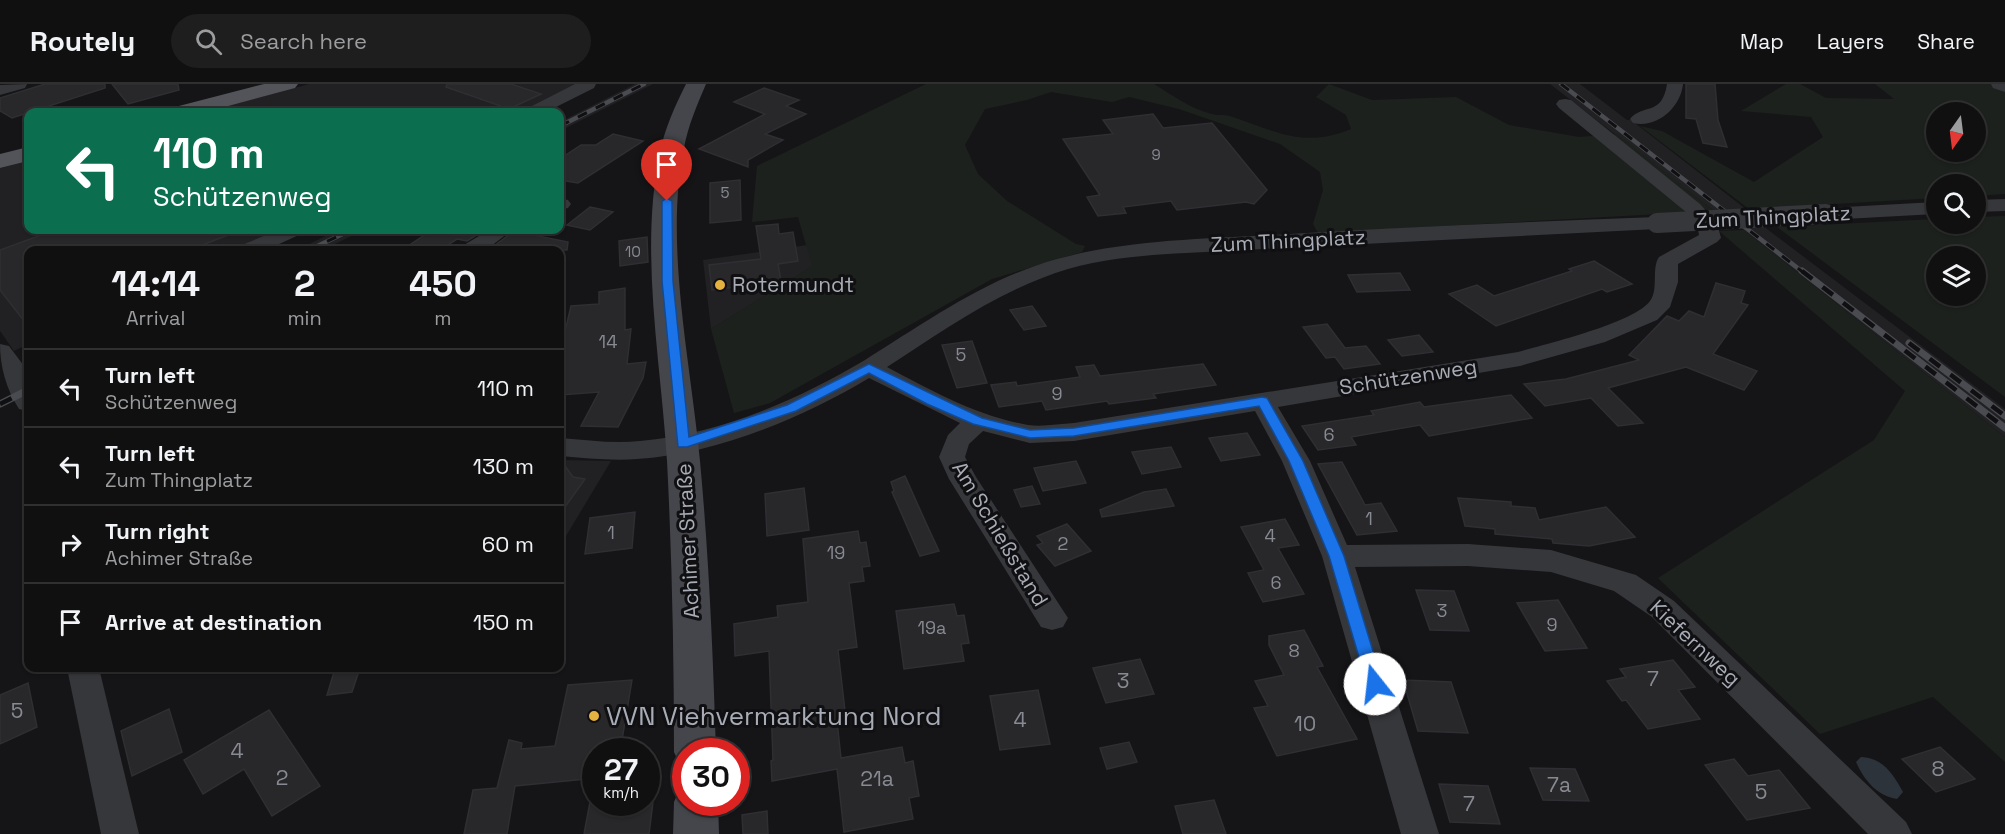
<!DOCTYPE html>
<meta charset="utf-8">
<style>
:root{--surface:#101011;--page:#1e1e1f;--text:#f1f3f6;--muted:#9c9d9f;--line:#303031}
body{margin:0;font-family:"Space Grotesk",sans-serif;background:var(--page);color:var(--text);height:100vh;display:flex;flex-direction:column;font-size:22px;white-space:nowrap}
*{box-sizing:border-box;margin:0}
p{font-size:20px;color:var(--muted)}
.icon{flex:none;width:33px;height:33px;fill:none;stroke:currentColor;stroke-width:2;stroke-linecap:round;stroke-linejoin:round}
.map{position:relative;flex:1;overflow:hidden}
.sheet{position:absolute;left:24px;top:162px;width:540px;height:426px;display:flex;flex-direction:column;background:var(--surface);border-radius:12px;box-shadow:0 2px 4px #0004,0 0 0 2px var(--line)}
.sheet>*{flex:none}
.banner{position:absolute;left:24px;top:24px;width:540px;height:126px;border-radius:12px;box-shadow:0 2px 4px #0004,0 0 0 2px var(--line);background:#0b6e4f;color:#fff;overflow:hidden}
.needle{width:39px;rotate:194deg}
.tools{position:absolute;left:1926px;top:18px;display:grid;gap:12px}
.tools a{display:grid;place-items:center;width:60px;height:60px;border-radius:50%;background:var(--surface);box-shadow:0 2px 4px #0004,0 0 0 2px var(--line);font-size:30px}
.speed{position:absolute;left:582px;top:654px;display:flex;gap:12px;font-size:30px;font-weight:700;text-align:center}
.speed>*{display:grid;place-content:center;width:78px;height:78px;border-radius:50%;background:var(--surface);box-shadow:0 2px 4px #0004,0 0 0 2px var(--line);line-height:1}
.speed small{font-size:15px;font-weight:400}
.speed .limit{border:9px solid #d22;background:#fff;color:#111}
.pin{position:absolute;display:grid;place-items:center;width:51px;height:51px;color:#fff;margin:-62px -26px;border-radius:50% 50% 50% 0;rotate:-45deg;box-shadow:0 0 6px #0007}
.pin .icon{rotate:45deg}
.me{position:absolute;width:66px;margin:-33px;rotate:344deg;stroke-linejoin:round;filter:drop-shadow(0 0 4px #0008)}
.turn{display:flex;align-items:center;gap:21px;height:126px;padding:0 30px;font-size:27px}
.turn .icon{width:78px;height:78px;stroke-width:2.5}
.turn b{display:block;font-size:42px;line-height:51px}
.eta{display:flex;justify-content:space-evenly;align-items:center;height:102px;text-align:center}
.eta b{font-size:36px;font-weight:700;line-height:42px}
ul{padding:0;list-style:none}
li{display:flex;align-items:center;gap:18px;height:78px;padding:0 30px;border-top:2px solid var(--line)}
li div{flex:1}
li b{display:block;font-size:22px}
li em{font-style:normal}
header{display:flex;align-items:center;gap:36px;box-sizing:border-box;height:84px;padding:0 30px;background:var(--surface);border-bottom:2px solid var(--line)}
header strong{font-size:28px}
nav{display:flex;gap:33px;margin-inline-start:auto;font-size:21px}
.search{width:420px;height:54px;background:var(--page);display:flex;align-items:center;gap:15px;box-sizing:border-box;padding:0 21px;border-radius:33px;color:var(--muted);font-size:22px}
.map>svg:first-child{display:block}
.built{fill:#212124}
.green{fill:#1c211d;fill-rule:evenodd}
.water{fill:#2c333a}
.building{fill:#28282b;stroke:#2f2f33;stroke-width:1.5}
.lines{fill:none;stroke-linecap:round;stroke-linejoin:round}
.street{fill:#36373b;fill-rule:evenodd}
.secondary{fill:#45464b;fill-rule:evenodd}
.primary{fill:#53545a;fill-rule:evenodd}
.rail-far1-casing{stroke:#4a4b50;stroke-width:4.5}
.rail-casing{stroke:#4a4b50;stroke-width:7}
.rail-far1{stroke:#101012;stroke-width:3;stroke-dasharray:10;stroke-linecap:butt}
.rail{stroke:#101012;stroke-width:4.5;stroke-dasharray:13;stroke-linecap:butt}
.street-bridge{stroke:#36373b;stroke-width:20}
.route{fill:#1a73e8;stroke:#114b97;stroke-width:1.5}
.poi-dot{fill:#e4b240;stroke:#101012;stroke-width:2}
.labels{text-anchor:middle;stroke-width:6;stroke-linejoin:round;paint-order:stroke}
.far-number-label{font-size:15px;fill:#878a92}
.number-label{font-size:18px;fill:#878a92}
.street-label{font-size:21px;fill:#a8acb6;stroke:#101012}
.poi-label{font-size:21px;fill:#a8acb6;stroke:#101012;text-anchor:start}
.near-number-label{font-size:21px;fill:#878a92}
.near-poi-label{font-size:26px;fill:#a8acb6;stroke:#101012;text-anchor:start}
</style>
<header>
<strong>Routely</strong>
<div class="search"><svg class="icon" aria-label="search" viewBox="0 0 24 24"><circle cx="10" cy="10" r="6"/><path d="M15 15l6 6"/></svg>Search here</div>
<nav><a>Map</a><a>Layers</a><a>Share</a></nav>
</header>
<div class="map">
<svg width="2005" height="750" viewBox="0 0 2005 750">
<rect width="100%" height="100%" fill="#151517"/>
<g class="built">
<path d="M309 0H576L521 28H204Z"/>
<path d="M635 0H653L560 47V38Z"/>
<path d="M1550 0H1580L1627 36H1631L1742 122 1767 145 2005 325V353L1744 146 1714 127Z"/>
<path d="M28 77V146H283L237 166H28V260L14 267 0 247V84Z"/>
<path d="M338 146H364L322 166H297Z"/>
<path d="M807 161 813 182 711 245 703 176Z"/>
<path d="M560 376 611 377 560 462Z"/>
</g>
<g class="green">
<path d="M926 0H1154C1172 11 1191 25 1212 30 1218 32 1224 30 1230 32 1275 47 1304 65 1351 45L1346 31 1316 13 1329 0 1372 16 1456 13 1509 41 1579 53 1617 50 1714 127 1318 149 1313 140 1323 106 1320 88 1280 60 1179 25 1129 13 1112 18 1051 8 1027 16 985 25 965 61 978 90 1007 117 1076 160 1085 162 1082 168 992 195 770 319 734 329 711 245 812 182 798 133 752 138 757 82Z"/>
<path d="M1786 0H1800L1826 14 1894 15 1875 0H1991L2005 8V110L1976 112V100H1936V114L1749 125 1640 42 1662 47 1754 98 1823 53 1811 33 1741 27ZM1936 28H1976V68H1936Z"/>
<path d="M2005 132V313L1777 143 1936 135V140H1976V133ZM1976 172V212H1936V172Z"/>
<path d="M1744 146 2005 353V678L1933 613 1820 650 1658 494 1874 356 1905 307 1719 147Z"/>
</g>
<path class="water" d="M1861 673C1883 674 1893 690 1903 708L1897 715C1877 712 1864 696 1856 678Z"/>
<g class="building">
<path d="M45 0H105V4L12 34 0 27V14Z"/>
<path d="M112 0H178L179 6 128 20Z"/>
<path d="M447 0H511L541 10 509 25 446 3Z"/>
<path d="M1686 0H1715L1718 36 1727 63 1703 59 1696 35 1686 34Z"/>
<path d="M764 4 799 16 786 22 806 30 765 50 783 56 748 76V83L699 65 765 30 734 18Z"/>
<path d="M1153 30 1163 44 1212 39 1267 106 1254 120 1246 118 1177 126 1171 117 1123 123 1126 129 1098 132 1087 113 1100 111 1063 55 1113 50 1103 36Z"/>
<path d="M613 50 643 57 578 99 560 96V75L581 61H596Z"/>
<path d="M740 96 741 136 710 139V99Z"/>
<path d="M590 123 613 128 590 146 567 141Z"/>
<path d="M778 140 779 150 793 148 798 177 778 180 781 197 712 206 709 181 761 175 756 142Z"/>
<path d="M55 146H239V147L189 166H28V242L0 206V166Z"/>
<path d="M432 146H485L467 157 457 155 440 166H402Z"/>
<path d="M514 147 568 158 567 166H514L494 162Z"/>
<path d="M647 153 648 178 620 182 619 157Z"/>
<path d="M1594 177 1632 200 1607 208 1602 205 1496 242 1449 210 1477 201 1494 212 1572 187 1569 185Z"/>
<path d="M1400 189 1410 206 1357 208 1348 191Z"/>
<path d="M1716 199 1745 207 1741 219 1748 221 1713 270 1757 287 1744 306 1686 283 1608 304 1643 339 1618 342 1591 314 1545 322 1524 300 1566 295 1639 276 1629 271 1667 232 1679 237 1689 227 1704 233Z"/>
<path d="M625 204V246L631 245 627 280 646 278 643 294 618 343 581 342 599 308 560 311V269L571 222 599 220V208Z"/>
<path d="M1032 222 1046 242 1024 246 1010 226Z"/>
<path d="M1327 240 1345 264 1366 262 1380 280 1344 285 1335 273 1326 274 1303 243Z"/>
<path d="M1419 251 1433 268 1402 272 1388 256Z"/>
<path d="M972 257 987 299 957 304 942 261Z"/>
<path d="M1203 280 1216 301 1153 310 1156 314 1109 320 1107 317 1046 326 1042 317 999 323 991 301 1016 298 1017 302 1080 293 1076 283 1094 281 1100 292Z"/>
<path d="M1511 311 1532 334 1429 352 1420 341 1351 353 1356 361 1318 366 1302 342 1374 331 1371 327 1420 318 1424 323Z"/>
<path d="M1247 349 1260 371 1221 377 1209 354Z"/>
<path d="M1171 363 1181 383 1142 390 1132 368Z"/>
<path d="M560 375 573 393 585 395 560 430Z"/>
<path d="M1076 377 1086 399 1043 407 1034 384Z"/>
<path d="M1342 378 1365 421 1381 419 1397 447 1357 451 1318 380Z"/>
<path d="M905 392 926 439 939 467 920 472 892 408 894 407 891 398Z"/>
<path d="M1032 402 1040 420 1021 423 1014 406Z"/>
<path d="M804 404 809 446 767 452 765 410Z"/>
<path d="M1166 405 1174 422 1102 433 1100 426 1144 408Z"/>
<path d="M1458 414 1511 418V422L1535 424 1539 436 1606 423 1635 453 1589 462 1553 459 1552 455 1495 450V445L1465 442Z"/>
<path d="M635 428 632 464 585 470 590 434Z"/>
<path d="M1285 435 1299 461 1278 464 1304 510 1263 518 1248 489 1264 486 1241 443Z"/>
<path d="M1067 440 1091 467 1055 482 1037 461 1043 459 1037 452Z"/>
<path d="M858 447 860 459 866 458 870 482 862 483 864 497 849 499 857 563 838 566 845 627 836 628 841 674 902 663 905 679 913 677 919 712 909 714 913 735 844 748 837 685 772 697 771 677 773 676 769 567 735 572 734 540 778 533 777 522 808 518 803 455Z"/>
<path d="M1416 506 1454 507 1469 547 1430 546Z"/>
<path d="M1558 516 1587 564 1545 567 1517 519Z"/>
<path d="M954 520 957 532 964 531 969 559 961 560 964 577 904 585 896 527Z"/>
<path d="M1304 546 1323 582 1317 583 1357 655 1277 672 1254 624 1268 622 1255 597 1284 591 1269 561V552Z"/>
<path d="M1140 575 1154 610 1106 619 1093 584Z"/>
<path d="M1673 576 1695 603 1678 606 1700 635 1648 645 1626 616 1622 617 1607 597 1626 593 1620 585Z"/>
<path d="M342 584H360L352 608 327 611 334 588Z"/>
<path d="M632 596 620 668H596V694L515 702 507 750H464L473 706 497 704 509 656 522 659 521 665 555 662 568 601Z"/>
<path d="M1403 596 1451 598 1468 649 1418 647Z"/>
<path d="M28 599 37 643 0 660V611Z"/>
<path d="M1038 606 1050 660 1000 666 990 612Z"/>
<path d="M169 625 182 668 132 692 121 647Z"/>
<path d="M269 626 320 702 272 732 244 685 203 710 184 676Z"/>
<path d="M1129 658 1137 678 1107 685 1100 664Z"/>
<path d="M1940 663 1975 695 1936 708 1902 675Z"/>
<path d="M1734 675 1748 692 1779 686 1810 724 1747 736 1705 681Z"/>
<path d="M1530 684 1575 685 1589 717 1543 716Z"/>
<path d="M1439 700 1488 702 1500 740 1450 738Z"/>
<path d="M1214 716 1226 750H1183L1175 722Z"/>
<path d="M590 718H653L649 750H584Z"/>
<path d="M767 727 768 750H743L742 731Z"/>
</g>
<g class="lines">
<g class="street">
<path d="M27 0 25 4 0 11V1Z"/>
<path d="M575 0H596L594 4 546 28H525L528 24Z"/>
<path d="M1667 0H1683C1681 23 1657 45 1633 39L1630 35C1643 19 1662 33 1667 0Z"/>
<path d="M1991 0H2005V8L1993 4Z"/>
<path d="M1565 15 1571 16 1700 120 1717 139 1721 154 1717 158 1678 180V198L1670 223 1657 236 1605 258 1520 282 1278 323 1310 377 1347 461 1468 460 1551 466 1636 491 1674 517 1906 738 1912 750H1868L1652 533 1614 507 1551 488 1468 482 1355 483 1439 750H1401L1322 472 1282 377 1255 327 1074 357 1030 359 983 347 969 360 965 373 976 393 1068 534 1063 543 1052 546 1041 543 949 395 939 373 948 351 960 339 869 294C803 334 715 370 637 375 612 377 585 374 560 372V354C587 356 614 360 640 357 719 350 798 316 865 276 926 238 987 194 1057 175 1127 156 1201 155 1273 151 1401 143 1529 138 1657 133L1664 135 1667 139 1664 143 1657 145 1186 169C1147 171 1106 174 1068 185 1001 205 944 246 887 283 932 307 977 332 1028 341 1042 343 1059 340 1074 339L1518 268C1546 260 1634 239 1650 217 1659 205 1651 185 1659 173L1699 151 1697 140 1686 128 1559 24 1556 20 1559 16Z"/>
<path d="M560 114 568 116 571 120 568 124 560 126Z"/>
<path d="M2005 115V127L1976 128V116Z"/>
<path d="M1936 118V130L1826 136 1819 134 1816 130 1819 126 1826 124Z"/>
<path d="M278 146H304L301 150 266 166H239L242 161Z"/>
<path d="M489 146H512L486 166H462L464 161Z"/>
<path d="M0 260 9 262 27 286 28 327 19 325C6 305 0 282 0 260Z"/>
<path d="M67 584H99L139 750H101Z"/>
</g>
<g class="secondary">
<path d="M686 0H706C697 21 688 42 684 64 664 161 691 279 700 377 709 474 713 570 716 668H686V683L680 681 674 668C674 571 672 474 667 377 661 276 639 168 660 68 665 44 675 22 686 0Z"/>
<path d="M686 702V718H718L719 750H673L674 718 680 704Z"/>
</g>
<g class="primary">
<path d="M264 0H298L295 4 206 28H172L175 23Z"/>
<path d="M28 63V77L0 84V70Z"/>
</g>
<defs>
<g id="rail-far1">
<path d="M1561 0 1804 189"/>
<path d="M560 42 644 0"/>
<path d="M309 166 351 146"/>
</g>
<g id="rail">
<path d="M1802 187 2005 344"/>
<path d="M1909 259 2005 332"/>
<path d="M0 320 28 306"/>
</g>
</defs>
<use href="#rail-far1" class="rail-far1-casing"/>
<use href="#rail" class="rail-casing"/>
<use href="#rail-far1" class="rail-far1"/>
<use href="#rail" class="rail"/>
<path class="street-bridge" d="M1657 139 1826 130"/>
</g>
<path class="route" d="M667 114 672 117 673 197 689 353 787 321 869 280 982 334 1030 346 1074 344 1262 313 1267 314 1303 377 1344 472 1383 600 1381 605 1375 607 1369 605 1367 600 1329 472 1289 377 1259 322 1074 352 1030 354 973 340 927 320 869 289 796 327 687 363H678L662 197V117Z"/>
<g class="poi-dot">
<circle cx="720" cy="201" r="6"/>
<circle cx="594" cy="632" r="6"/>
</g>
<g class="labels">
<g class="far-number-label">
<text x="1156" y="76">9</text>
<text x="725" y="114">5</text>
<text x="633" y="173">10</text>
</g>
<g class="number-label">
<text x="608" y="264">14</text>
<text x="961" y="277">5</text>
<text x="1057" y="316">9</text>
<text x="1329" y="357">6</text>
<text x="1369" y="441">1</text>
<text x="611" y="455">1</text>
<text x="1270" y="458">4</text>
<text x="1063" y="466">2</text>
<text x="836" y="475">19</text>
<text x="1276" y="505">6</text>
<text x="1442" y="533">3</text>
<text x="1552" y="547">9</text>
<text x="932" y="550">19a</text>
<text x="1294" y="573">8</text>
</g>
<g class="street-label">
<text transform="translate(1773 133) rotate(-3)" y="7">Zum Thingplatz</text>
<text transform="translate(1288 157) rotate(-3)" y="7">Zum Thingplatz</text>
<text transform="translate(1408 293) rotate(-9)" y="7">Schützenweg</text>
<text transform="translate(1000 450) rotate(59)" y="7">Am Schießstand</text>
<text transform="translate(688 457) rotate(-93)" y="7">Achimer Straße</text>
<text transform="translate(1695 559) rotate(43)" y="7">Kiefernweg</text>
</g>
<g class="poi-label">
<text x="732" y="208">Rotermundt</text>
</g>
<g class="near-number-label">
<text x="1653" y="602">7</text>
<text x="1123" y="604">3</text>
<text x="17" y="634">5</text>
<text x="1020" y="643">4</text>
<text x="1305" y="647">10</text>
<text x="237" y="674">4</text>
<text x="1938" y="692">8</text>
<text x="282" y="701">2</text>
<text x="877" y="702">21a</text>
<text x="1559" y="708">7a</text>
<text x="1761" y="715">5</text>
<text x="1469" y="727">7</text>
</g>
<g class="near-poi-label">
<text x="606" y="641">VVN Viehvermarktung Nord</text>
</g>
</g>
</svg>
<div class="tools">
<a><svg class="needle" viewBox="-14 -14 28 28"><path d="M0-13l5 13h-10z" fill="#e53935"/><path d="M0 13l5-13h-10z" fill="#9c9d9f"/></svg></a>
<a><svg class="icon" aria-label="search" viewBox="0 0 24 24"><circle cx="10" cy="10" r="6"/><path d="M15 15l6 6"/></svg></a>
<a><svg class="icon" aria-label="layers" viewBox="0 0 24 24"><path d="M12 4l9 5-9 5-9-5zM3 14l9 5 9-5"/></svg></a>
</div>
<div class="speed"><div>27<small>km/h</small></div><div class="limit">30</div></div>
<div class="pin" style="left:667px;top:117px;background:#d93025"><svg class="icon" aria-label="arrive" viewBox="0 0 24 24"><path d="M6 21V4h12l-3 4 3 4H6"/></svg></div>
<svg class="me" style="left:1375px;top:600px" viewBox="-20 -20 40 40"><circle r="19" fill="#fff"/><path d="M0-13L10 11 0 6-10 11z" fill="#1a73e8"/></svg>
<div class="banner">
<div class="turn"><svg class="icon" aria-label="left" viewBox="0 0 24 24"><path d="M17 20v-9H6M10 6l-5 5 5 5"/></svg><div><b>110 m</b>Schützenweg</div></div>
</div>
<section class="sheet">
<div class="eta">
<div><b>14:14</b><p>Arrival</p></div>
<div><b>2</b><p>min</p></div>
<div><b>450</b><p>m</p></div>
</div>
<ul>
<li><svg class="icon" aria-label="left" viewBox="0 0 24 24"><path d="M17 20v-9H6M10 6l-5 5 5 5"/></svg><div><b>Turn left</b><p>Schützenweg</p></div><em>110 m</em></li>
<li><svg class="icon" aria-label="left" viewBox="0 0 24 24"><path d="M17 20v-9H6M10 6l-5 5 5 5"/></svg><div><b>Turn left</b><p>Zum Thingplatz</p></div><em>130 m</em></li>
<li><svg class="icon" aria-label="right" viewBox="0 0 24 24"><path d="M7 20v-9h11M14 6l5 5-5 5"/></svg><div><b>Turn right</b><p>Achimer Straße</p></div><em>60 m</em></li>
<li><svg class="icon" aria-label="arrive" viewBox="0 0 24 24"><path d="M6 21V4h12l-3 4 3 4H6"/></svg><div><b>Arrive at destination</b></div><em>150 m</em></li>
</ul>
</section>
</div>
